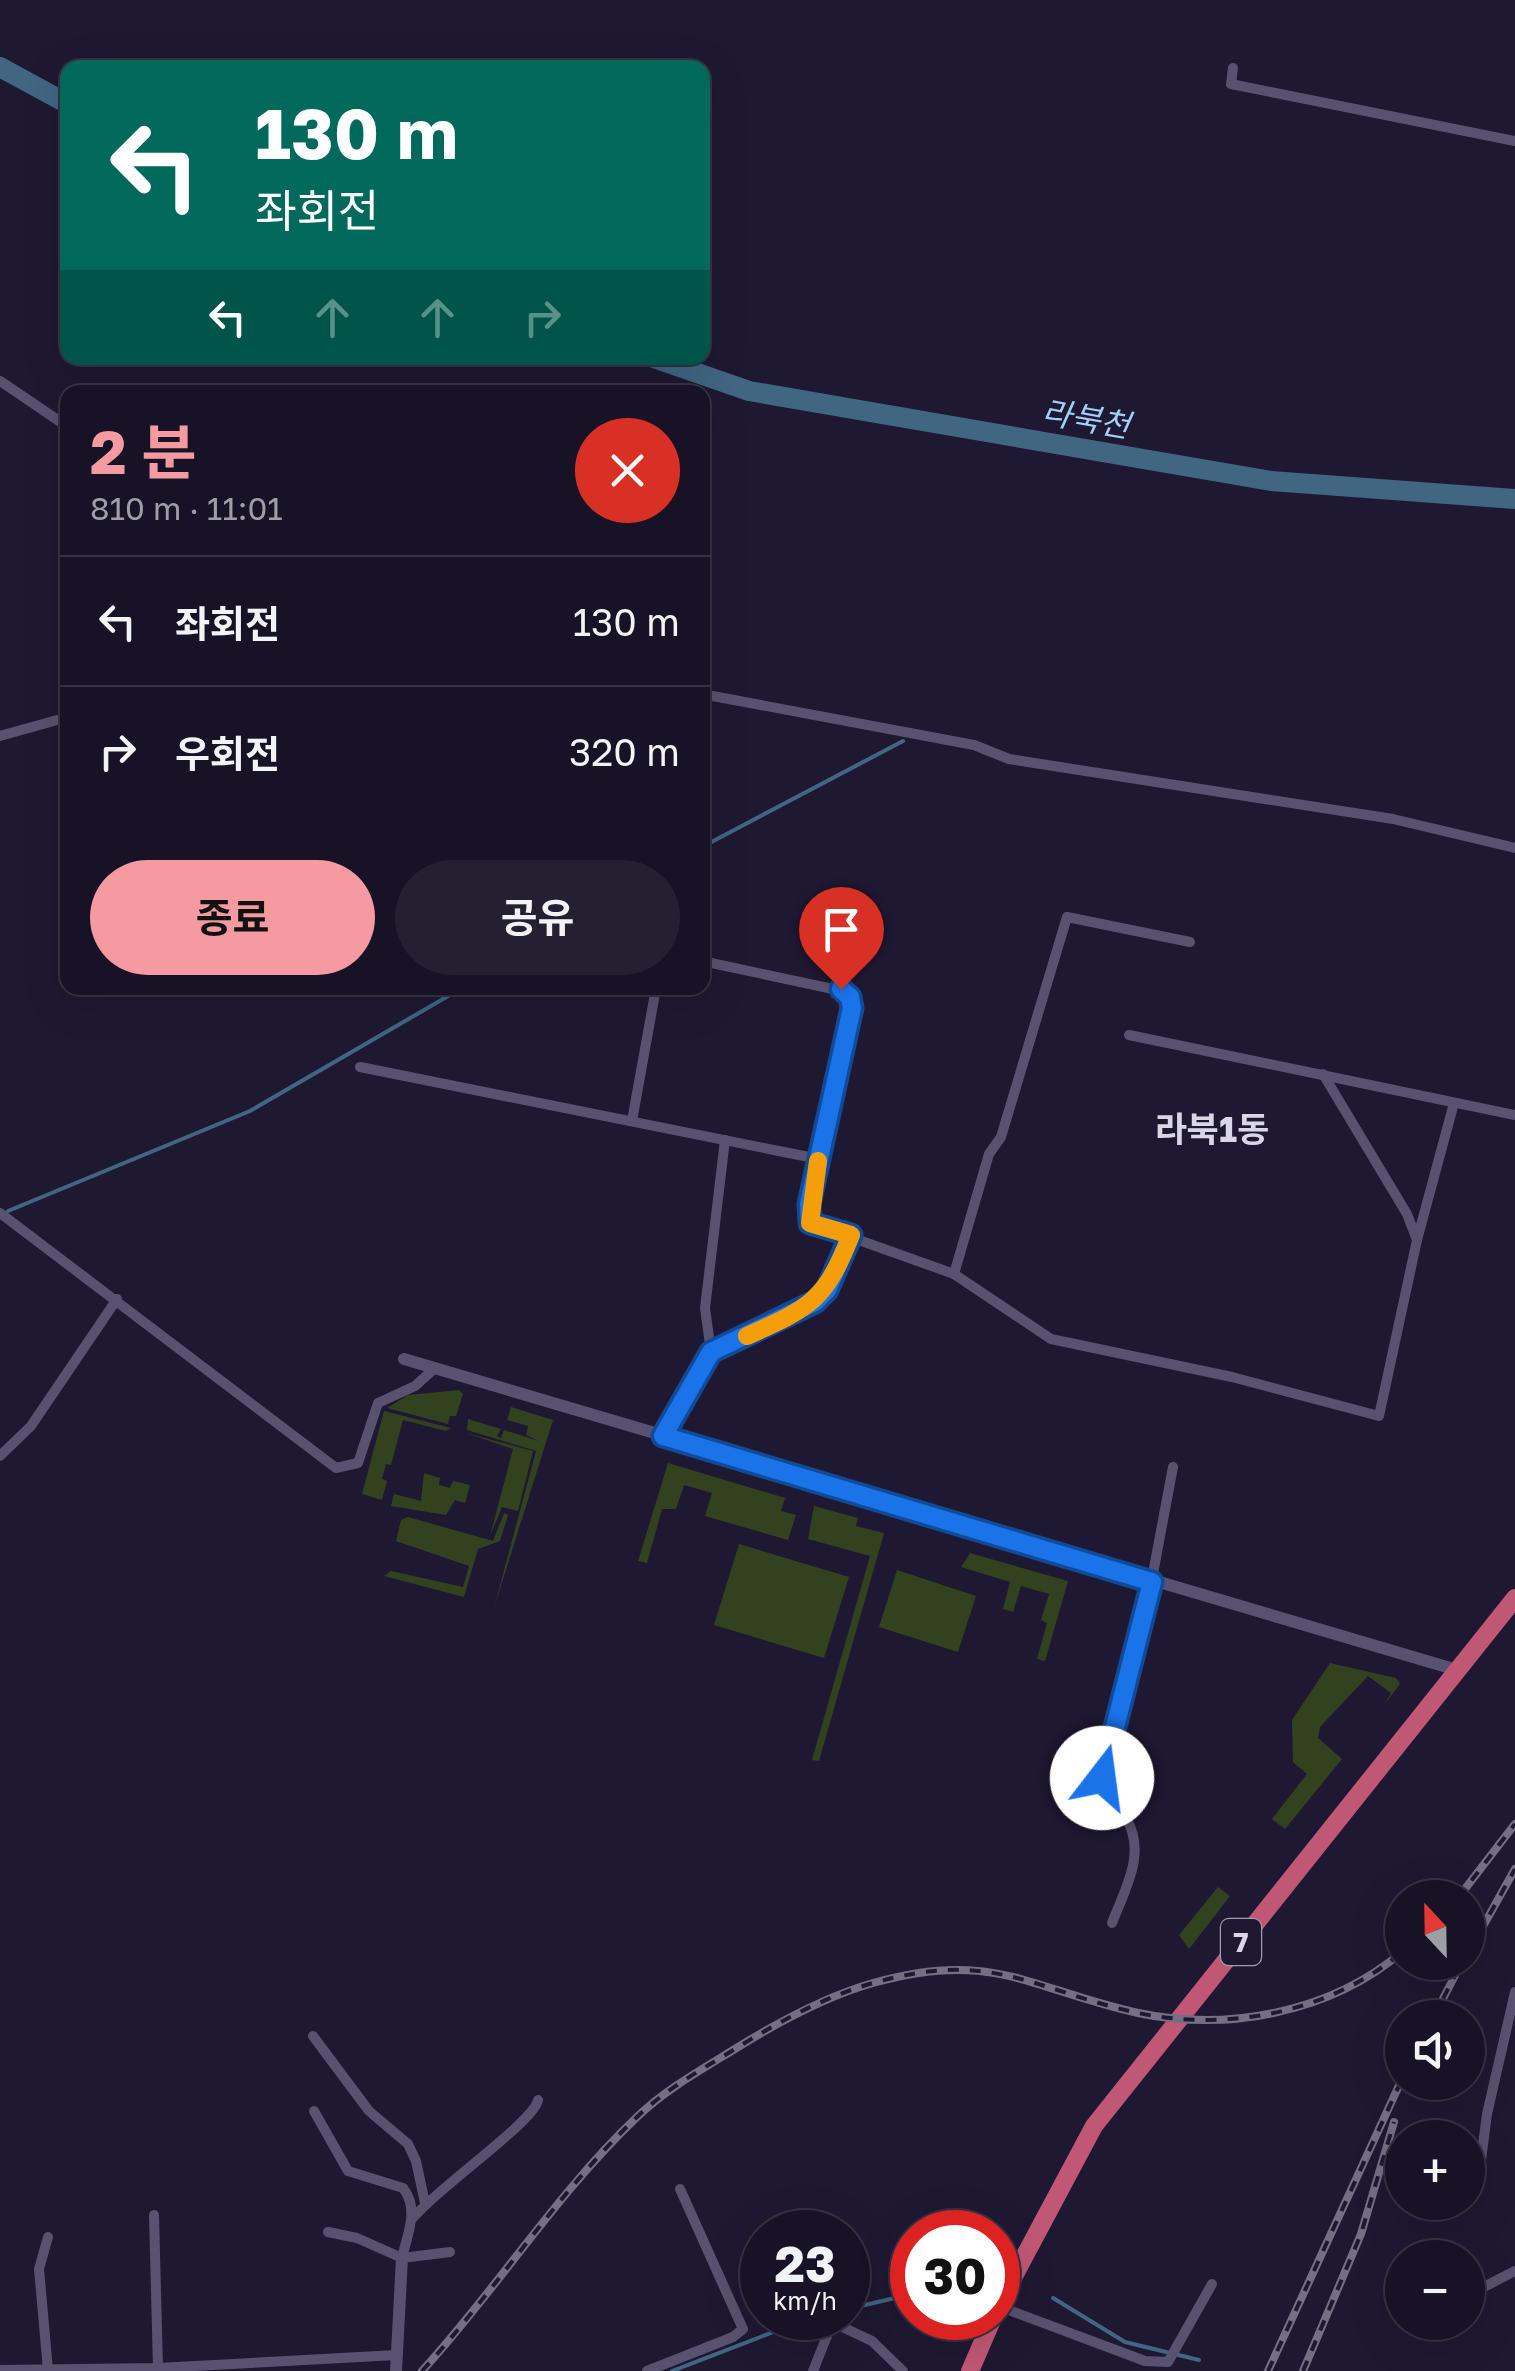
<!DOCTYPE html>
<html lang="ko">
<meta charset="utf-8">
<style>
:root{--surface:#171226;--page:#242032;--text:#f1f3f6;--muted:#9e9ea7;--line:#363243;--accent:#f49aa0}
body{margin:0;font-family:"Golos Text","Noto Sans KR",sans-serif;background:var(--page);color:var(--text);height:100vh;display:flex;flex-direction:column;font-size:38px;white-space:nowrap}
*{box-sizing:border-box;margin:0}
p{font-size:32px;color:var(--muted)}
.icon{flex:none;width:55px;height:55px;fill:none;stroke:currentColor;stroke-width:2;stroke-linecap:round;stroke-linejoin:round}
.map{position:relative;flex:1;overflow:hidden}
.drawer{position:absolute;left:60px;top:385px;width:650px;height:610px;display:flex;flex-direction:column;background:var(--surface);border-radius:20px;box-shadow:0 10px 40px #0002,0 0 0 2px var(--line)}
.drawer>*{flex:none}
.hud{position:absolute;left:60px;top:60px;width:650px;height:305px;border-radius:20px;box-shadow:0 10px 40px #0002,0 0 0 2px var(--line);background:#00695c;color:#fff;overflow:hidden}
.needle{width:65px;rotate:338deg}
.controls{position:absolute;left:1385px;top:1880px;display:grid;gap:20px}
.controls a{display:grid;place-items:center;width:100px;height:100px;border-radius:50%;background:var(--surface);box-shadow:0 10px 40px #0002,0 0 0 2px var(--line);font-size:50px}
.speed{position:absolute;left:740px;top:2210px;display:flex;gap:20px;font-size:50px;font-weight:700;text-align:center}
.speed>*{display:grid;place-content:center;width:130px;height:130px;border-radius:50%;background:var(--surface);box-shadow:0 10px 40px #0002,0 0 0 2px var(--line);line-height:1}
.speed small{font-size:25px;font-weight:400}
.speed .limit{border:15px solid #d22;background:#fff;color:#111}
.pin{position:absolute;display:grid;place-items:center;width:85px;height:85px;color:#fff;margin:-102px -42px;border-radius:50% 50% 50% 0;rotate:-45deg;box-shadow:0 0 10px #0007}
.pin .icon{rotate:45deg}
.me{position:absolute;width:110px;margin:-55px;rotate:15deg;stroke-linejoin:round;filter:drop-shadow(0 0 8px #0008)}
.turn{display:flex;align-items:center;gap:35px;height:210px;padding:0 30px;font-size:45px}
.turn .icon{width:130px;height:130px;stroke-width:2.5}
.turn b{display:block;font-size:70px;line-height:85px}
.lanes{display:flex;align-items:center;height:95px;padding:0 30px;background:#0003;justify-content:center;gap:50px;direction:ltr}
.lanes .off{opacity:.35}
.round{display:grid;place-items:center;flex:none;width:105px;height:105px;border-radius:52px;background:var(--page)}
.summary{display:flex;align-items:center;justify-content:space-between;height:170px;padding:0 30px}
h1{font-size:60px;font-weight:700;line-height:75px;color:var(--accent)}
.cta{display:flex;gap:20px;margin-top:auto;padding:20px 30px}
.cta a{flex:1;height:115px;border-radius:60px;background:var(--accent);color:#111;font-size:40px;font-weight:700;line-height:115px;text-align:center}
.cta a+a{background:var(--page);color:var(--text)}
ul{padding:0;list-style:none}
li{display:flex;align-items:center;gap:30px;height:130px;padding:0 30px;border-top:2px solid var(--line)}
li div{flex:1}
li b{display:block;font-size:38px}
li em{font-style:normal}
.map>svg:first-child{display:block}
.green{fill:#32421f}
.lines{fill:none;stroke-linecap:round;stroke-linejoin:round}
.stream{stroke:#406682;stroke-width:4}
.river{stroke:#406682;stroke-width:20}
.minor{stroke:#585270;stroke-width:10}
.tertiary{stroke:#585270;stroke-width:12}
.trunk{stroke:#c05875;stroke-width:18}
.rail-casing{stroke:#746f85;stroke-width:8}
.rail{stroke:#1f1832;stroke-width:4;stroke-dasharray:11;stroke-linecap:butt}
.route-casing{stroke:#114b97;stroke-width:25}
.route{stroke:#1a73e8;stroke-width:18}
.slow{stroke:#f59e0b;stroke-width:18}
.labels{text-anchor:middle;stroke-width:9;stroke-linejoin:round;paint-order:stroke}
.shield{fill:#1f1832;stroke:#a19db1;stroke-width:2.5}
.shield-label{font-size:28px;font-weight:bold;fill:#d9d6e8}
.water-label{font-size:32px;font-style:italic;fill:#9fd1f6;stroke:#1f1832}
.quarter-label{font-size:35px;font-weight:bold;fill:#d9d6e8;stroke:#1f1832}
</style>
<div class="map">
<svg width="1515" height="2371" viewBox="0 0 1515 2371">
<rect width="100%" height="100%" fill="#1f1832"/>
<g class="green">
<path d="M459 1390 463 1394 456 1416H450L448 1424 387 1408 408 1395Z"/>
<path d="M511 1407 553 1420 494 1608 536 1451 467 1430 468 1419 501 1429 497 1436 501 1438 504 1430 539 1441 526 1435 528 1426 507 1420Z"/>
<path d="M384 1411 451 1428 446 1431 403 1420 391 1465 386 1464 382 1479 387 1481 382 1500 362 1494Z"/>
<path d="M466 1433 533 1451 518 1511 502 1507 490 1536 513 1449Z"/>
<path d="M668 1463 785 1498 781 1511 796 1515 788 1540 705 1516 712 1493 684 1485 676 1509H662L647 1563 638 1561Z"/>
<path d="M424 1473 440 1478 439 1485 450 1488 453 1481 470 1485 465 1503 455 1500 446 1515 391 1506 394 1494 421 1501Z"/>
<path d="M814 1506 858 1518 856 1526 884 1533 819 1761 812 1760 870 1556 808 1539Z"/>
<path d="M504 1513 508 1515 500 1541 478 1549 464 1597 384 1576 391 1571 463 1587 469 1566 396 1541 401 1520 408 1517 493 1541Z"/>
<path d="M739 1544 849 1577 824 1658 714 1625Z"/>
<path d="M970 1553 1068 1581 1045 1661 1037 1659 1047 1623 1041 1620 1049 1594 1021 1586 1013 1612 1003 1609 1010 1582 961 1567Z"/>
<path d="M897 1570 976 1596 958 1652 879 1627Z"/>
<path d="M1330 1663 1396 1678 1400 1684 1384 1705 1391 1693 1368 1676 1320 1727 1318 1738 1342 1759 1285 1829 1272 1819 1307 1774 1293 1762 1292 1720Z"/>
<path d="M1218 1887 1230 1896 1189 1949 1179 1935Z"/>
</g>
<g class="lines">
<g class="stream">
<path d="M702 847 903 741"/>
<path d="M8 1211 250 1111 462 988"/>
<path d="M1053 2298 1125 2342 1199 2360"/>
<path d="M848 2309 912 2294"/>
<path d="M672 2371 810 2318"/>
</g>
<g class="river">
<path d="M0 67 68 104"/>
<path d="M654 358 749 391 1271 481 1515 499"/>
</g>
<g class="minor">
<path d="M1233 68 1231 84 1515 141"/>
<path d="M0 381 68 427"/>
<path d="M702 694 974 745 1009 759 1393 819 1515 848"/>
<path d="M0 736 68 717"/>
<path d="M702 961 847 992 852 1007 809 1204 811 1223 954 1274 989 1154 1001 1137 1067 917 1190 942"/>
<path d="M1129 1035 1515 1115"/>
<path d="M360 1067 819 1159"/>
<path d="M1323 1074 1407 1214 1417 1240"/>
<path d="M632 1121 656 988"/>
<path d="M0 1213 336 1468 358 1463 378 1403 415 1386 435 1368"/>
<path d="M954 1274 1051 1339 1232 1377 1379 1416 1417 1240 1454 1103"/>
<path d="M711 1352 705 1308 725 1140"/>
<path d="M663 1436 711 1352 815 1302 827 1290 851 1235"/>
<path d="M0 1456 31 1426 117 1299"/>
<path d="M1112 1923C1125 1889 1147 1853 1126 1818 1117 1803 1107 1796 1102 1778L1148 1600 1173 1467"/>
<path d="M313 2036 369 2111 408 2144 416 2161 425 2203"/>
<path d="M314 2111 348 2171 403 2188C420 2209 407 2235 402 2258"/>
<path d="M1477 2191 1487 2114 1515 1992"/>
<path d="M154 2215 158 2368"/>
<path d="M412 2219C436 2189 534 2122 538 2100"/>
<path d="M328 2232 357 2238 402 2258 450 2252"/>
<path d="M48 2237 39 2269 48 2370"/>
<path d="M1478 2290 1515 2271"/>
<path d="M998 2306 1145 2361 1168 2362 1212 2284"/>
<path d="M0 2370 158 2368 396 2355"/>
<path d="M647 2371 733 2337 743 2329 680 2189"/>
<path d="M813 2371 829 2331 838 2325 872 2341 903 2371"/>
</g>
<g class="tertiary">
<path d="M404 1359 1457 1670"/>
<path d="M396 2371 402 2258"/>
</g>
<g class="trunk">
<path d="M998 2306 1094 2126 1515 1598"/>
<path d="M970 2371 993 2318"/>
</g>
<defs>
<g id="rail">
<path d="M1458 1898 1515 1824"/>
<path d="M1468 1953 1515 1869"/>
<path d="M1433 2018 1462 1962"/>
<path d="M422 2371C497 2289 556 2194 637 2117 668 2087 708 2066 743 2044 784 2019 827 1996 873 1983 993 1949 1030 1989 1138 2013 1229 2032 1331 2012 1402 1952"/>
<path d="M1268 2371 1402 2079"/>
<path d="M1303 2371 1361 2234 1394 2122"/>
</g>
</defs>
<use href="#rail" class="rail-casing"/>
<use href="#rail" class="rail"/>
</g>
<g class="lines">
<defs>
<path id="route" d="M841 989 850 997 852 1008 809 1204 810 1223 851 1235 827 1290 815 1302 711 1352 663 1436 1152 1582 1102 1778"/>
</defs>
<use href="#route" class="route-casing"/>
<use href="#route" class="route"/>
<path class="slow" d="M747 1336C811 1307 825 1301 851 1235L810 1223 818 1161"/>
</g>
<g class="labels">
<rect class="shield" x="1221" y="1919" width="40" height="46" rx="8"/>
<g class="shield-label">
<text x="1241" y="1952">7</text>
</g>
<g class="water-label">
<text transform="translate(1086 419) rotate(10)" y="11">라북천</text>
</g>
<g class="quarter-label">
<text x="1212" y="1142">라북1동</text>
</g>
</g>
</svg>
<div class="controls">
<a><svg class="needle" viewBox="-14 -14 28 28"><path d="M0-13l5 13h-10z" fill="#e53935"/><path d="M0 13l5-13h-10z" fill="#9e9ea7"/></svg></a>
<a><svg class="icon" aria-label="sound" viewBox="0 0 24 24"><path d="M4 9h4l5-4v14l-5-4H4zM17 9q2 3 0 6"/></svg></a>
<a>+</a>
<a>−</a>
</div>
<div class="speed"><div>23<small>km/h</small></div><div class="limit">30</div></div>
<div class="pin" style="left:841px;top:989px;background:#d93025"><svg class="icon" aria-label="arrive" viewBox="0 0 24 24"><path d="M6 21V4h12l-3 4 3 4H6"/></svg></div>
<svg class="me" style="left:1102px;top:1778px" viewBox="-20 -20 40 40"><circle r="19" fill="#fff"/><path d="M0-13L10 11 0 6-10 11z" fill="#1a73e8"/></svg>
<div class="hud">
<div class="turn"><svg class="icon" aria-label="left" viewBox="0 0 24 24"><path d="M17 20v-9H6M10 6l-5 5 5 5"/></svg><div><b>130 m</b>좌회전</div></div>
<div class="lanes"><svg class="icon" aria-label="left" viewBox="0 0 24 24"><path d="M17 20v-9H6M10 6l-5 5 5 5"/></svg><svg class="icon off" aria-label="ahead" viewBox="0 0 24 24"><path d="M12 20V5M6 11l6-6 6 6"/></svg><svg class="icon off" aria-label="ahead" viewBox="0 0 24 24"><path d="M12 20V5M6 11l6-6 6 6"/></svg><svg class="icon off" aria-label="right" viewBox="0 0 24 24"><path d="M7 20v-9h11M14 6l5 5-5 5"/></svg></div>
</div>
<section class="drawer">
<div class="summary"><div><h1>2 분</h1><p>810 m · 11:01</p></div><a class="round" style="background:#d93025;color:#fff"><svg class="icon" aria-label="close" viewBox="0 0 24 24"><path d="M6 6l12 12M18 6L6 18"/></svg></a></div>
<ul>
<li><svg class="icon" aria-label="left" viewBox="0 0 24 24"><path d="M17 20v-9H6M10 6l-5 5 5 5"/></svg><div><b>좌회전</b></div><em>130 m</em></li>
<li><svg class="icon" aria-label="right" viewBox="0 0 24 24"><path d="M7 20v-9h11M14 6l5 5-5 5"/></svg><div><b>우회전</b></div><em>320 m</em></li>
</ul>
<div class="cta"><a>종료</a><a>공유</a></div>
</section>
</div>
